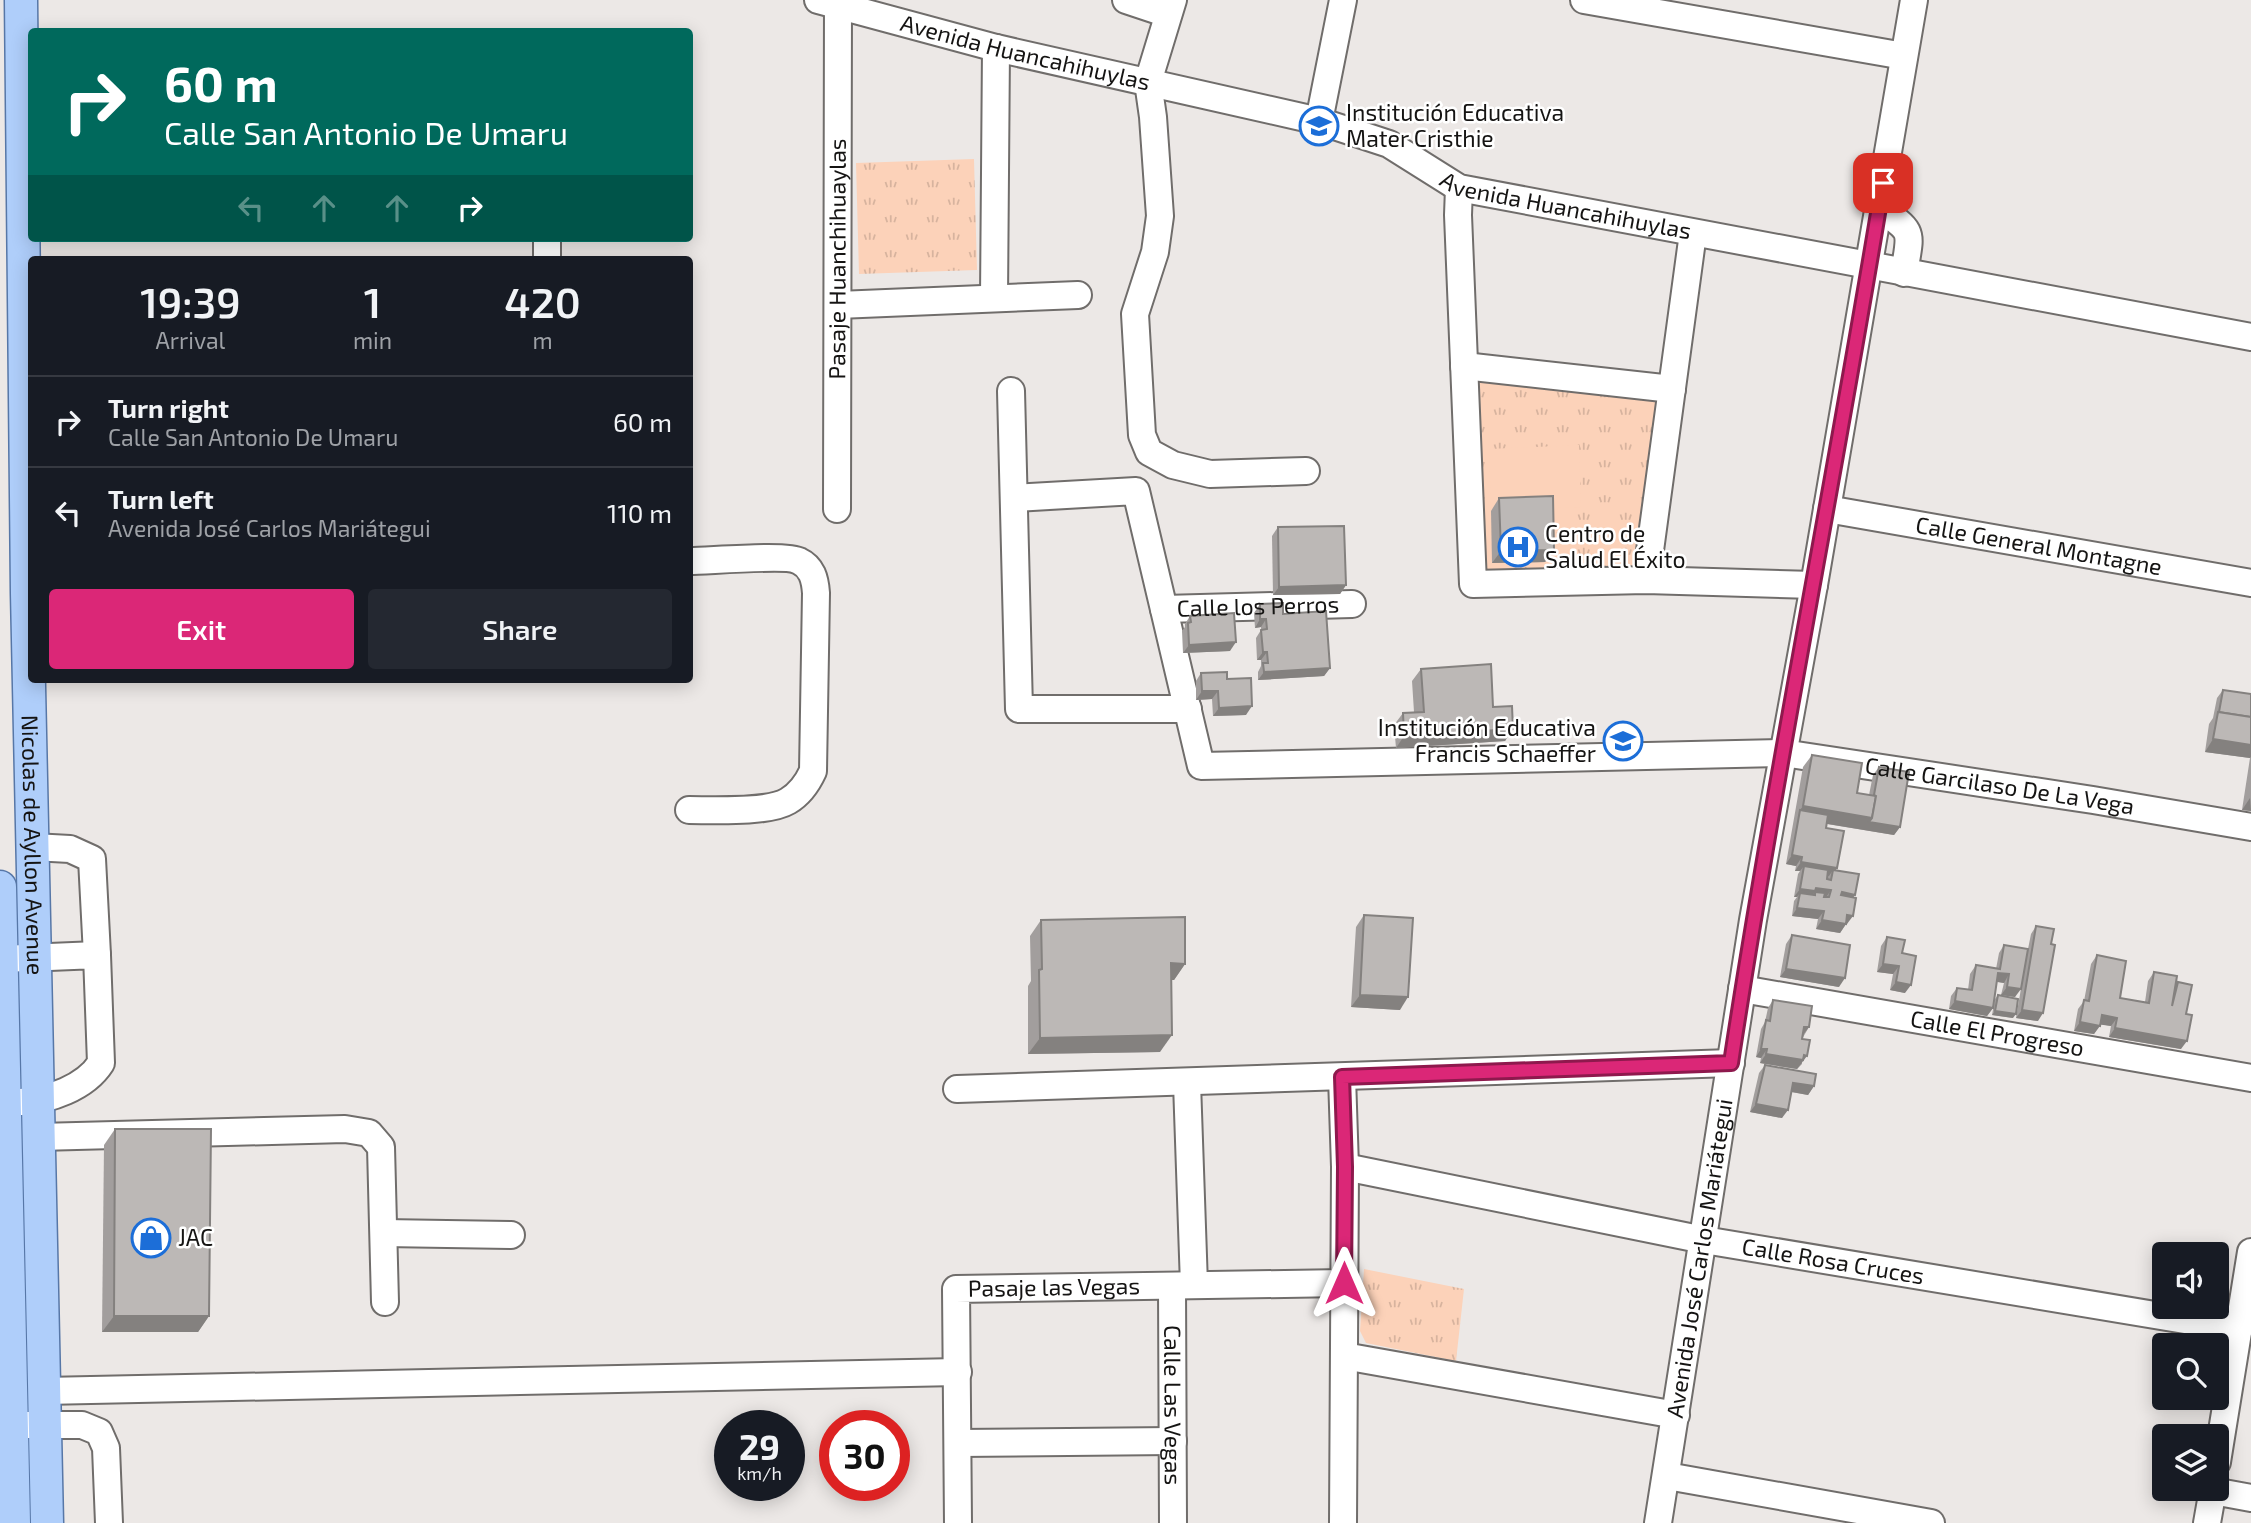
<!DOCTYPE html>
<meta charset="utf-8">
<style>
:root{--surface:#171b24;--page:#242831;--text:#f1f3f6;--muted:#9ea1a6;--line:#363941;--accent:#db2777}
body{margin:0;font-family:"Exo 2",sans-serif;background:var(--page);color:var(--text);height:100vh;display:flex;flex-direction:column;font-size:26px;white-space:nowrap}
*{box-sizing:border-box;margin:0}
p{font-size:23px;color:var(--muted)}
.icon{flex:none;width:38px;height:38px;fill:none;stroke:currentColor;stroke-width:2;stroke-linecap:round;stroke-linejoin:round}
.map{position:relative;flex:1;overflow:hidden}
.details{position:absolute;left:28px;top:256px;width:665px;height:427px;display:flex;flex-direction:column;background:var(--surface);border-radius:7px;box-shadow:0 4px 18px #0003}
.details>*{flex:none}
.banner{position:absolute;left:28px;top:28px;width:665px;height:214px;border-radius:7px;box-shadow:0 4px 18px #0003;background:#00695c;color:#fff;overflow:hidden}
.controls{position:absolute;left:2152px;top:1242px;display:grid;gap:14px}
.controls a{display:grid;place-items:center;width:77px;height:77px;border-radius:7px;background:var(--surface);box-shadow:0 4px 18px #0003;font-size:35px}
.speed{position:absolute;left:714px;top:1410px;display:flex;gap:14px;font-size:35px;font-weight:700;text-align:center}
.speed>*{display:grid;place-content:center;width:91px;height:91px;border-radius:50%;background:var(--surface);box-shadow:0 4px 18px #0003;line-height:1}
.speed small{font-size:18px;font-weight:400}
.speed .limit{border:10px solid #d22;background:#fff;color:#111}
.pin{position:absolute;display:grid;place-items:center;width:60px;height:60px;color:#fff;margin:-30px;border-radius:14px;box-shadow:0 4px 10px #0006}
.me{position:absolute;width:77px;margin:-38px;rotate:0deg;stroke-linejoin:round;filter:drop-shadow(0 0 5px #0008)}
.turn{display:flex;align-items:center;gap:24px;height:147px;padding:0 21px;font-size:32px}
.turn .icon{width:91px;height:91px;stroke-width:2.5}
.turn b{display:block;font-size:49px;line-height:60px}
.lanes{display:flex;align-items:center;height:66px;padding:0 21px;background:#0003;justify-content:center;gap:35px;direction:ltr}
.lanes .off{opacity:.35}
.eta{display:flex;justify-content:space-evenly;align-items:center;height:119px;text-align:center}
.eta b{font-size:42px;font-weight:600;line-height:49px}
.action{display:flex;gap:14px;margin-top:auto;padding:14px 21px}
.action a{flex:1;height:80px;border-radius:7px;background:var(--accent);color:#fff;font-size:28px;font-weight:600;line-height:80px;text-align:center}
.action a+a{background:var(--page);color:var(--text)}
ul{padding:0;list-style:none}
li{display:flex;align-items:center;gap:21px;height:91px;padding:0 21px;border-top:2px solid var(--line)}
li div{flex:1}
li b{display:block;font-size:26px}
li em{font-style:normal}
.map>svg:first-child{display:block}
.park{fill:url(#park-tufts)}
.garden{fill:#fcd2b9}
.lines{fill:none;stroke-linecap:round;stroke-linejoin:round}
.minor-casing{stroke:#706d6b;stroke-width:30}
.major-casing{stroke:#5777a7;stroke-width:35}
.minor{stroke:#fff;stroke-width:26}
.major{stroke:#afcefa;stroke-width:32}
.wall{fill:#a29e9d}
.shaded-wall{fill:#84817f}
.building{fill:#bcb8b6;stroke:#84817f;stroke-width:2}
.route-casing{stroke:#8e194d;stroke-width:18}
.route{stroke:#db2777;stroke-width:12}
.labels{text-anchor:middle;stroke-width:5;stroke-linejoin:round;paint-order:stroke}
.street-label{font-size:23px;fill:#151413;stroke:#fff}
.poi-label{font-size:23px;fill:#151413;stroke:#fff;text-anchor:start}
</style>
<div class="map">
<svg width="2251" height="1523" viewBox="0 0 2251 1523">
<defs>
<pattern id="park-tufts" width="24" height="20" patternUnits="userSpaceOnUse" patternTransform="scale(1.75)"><rect width="24" height="20" fill="#fcd2b9"/><path d="M3 7l-1-3M5 7V3M7 7l1-3M15 17l-1-3M17 17v-4M19 17l1-3" fill="none" stroke="#d7b39e"/></pattern>
</defs>
<rect width="100%" height="100%" fill="#ece8e6"/>
<g class="park">
<path d="M974 159 977 270 859 274 856 163Z"/>
<path d="M1475 380 1664 398 1641 569 1484 572Z"/>
<path d="M1364 1269 1464 1289 1456 1361 1366 1343 1360 1331Z"/>
</g>
<path class="garden" d="M1579 445 1581 507 1491 511 1489 449Z"/>
<g class="lines">
<defs>
<g id="minor">
<path id="s1" d="M818 0 996 48 1319 121 1389 144 1459 188 2251 337"/>
<path d="M1126 0 1168 14"/>
<path d="M1173 0 1148 82 1153 117 1160 216 1155 252 1135 314 1142 435 1149 452 1173 465 1210 474 1306 471"/>
<path d="M1584 0 1904 56"/>
<path d="M1319 121 1343 0"/>
<path d="M1459 188 1458 215 1473 584 1646 580 1814 585"/>
<path d="M1879 208C1915 233 1911 230 1904 273"/>
<path d="M547 238V259"/>
<path d="M994 298 996 48"/>
<path d="M838 305 1078 295"/>
<path d="M1464 366 1672 389"/>
<path d="M1011 391 1019 709H1188"/>
<path id="s2" d="M1014 498 1136 491 1201 766 1783 753 2093 800 2251 827"/>
<path id="s3" d="M837 509 838 0"/>
<path id="s4" d="M1827 509 2251 583"/>
<path d="M1646 580 1693 233"/>
<path id="s5" d="M1164 609 1352 604"/>
<path d="M689 810C713 810 768 813 788 801 800 794 807 784 813 771L816 593C815 579 812 567 799 561 787 554 708 561 690 561"/>
<path d="M33 847 70 849 92 859 97 955"/>
<path d="M2 959 97 955 101 1063C85 1088 49 1100 21 1102"/>
<path id="s6" d="M1742 989 2251 1078"/>
<path d="M1342 1077 1345 1167 1343 1523"/>
<path d="M1187 1083 1194 1285"/>
<path d="M957 1089 1731 1063"/>
<path d="M39 1137 345 1129 369 1133 381 1147 385 1302"/>
<path id="s7" d="M1345 1167 1704 1240 2239 1329"/>
<path d="M384 1233 511 1235"/>
<path id="s8" d="M1172 1286 1173 1523"/>
<path d="M1344 1356 1676 1415"/>
<path d="M44 1391 958 1372"/>
<path d="M11 1425H82L99 1432 106 1448 109 1523"/>
<path d="M958 1443 1173 1441"/>
<path d="M2217 1462 2251 1252"/>
<path d="M1667 1476 1931 1523"/>
<path d="M2213 1491 2251 1498"/>
<path id="s9" d="M958 1523 956 1289 1344 1283"/>
<path id="s10" d="M1658 1523 1753 920 1814 585 1914 0"/>
<path d="M2207 1523 2213 1489"/>
</g>
<g id="major">
<path id="s11" d="M21 0 27 593 47 1523"/>
<path d="M0 887 14 1523"/>
</g>
</defs>
<use href="#minor" class="minor-casing"/>
<use href="#major" class="major-casing"/>
<use href="#minor" class="minor"/>
<use href="#major" class="major"/>
</g>
<g class="wall">
<path d="M1499 498 1554 550 1545 562 1492 563 1491 511Z"/>
<path d="M1278 527 1346 585 1340 594 1273 595 1272 536Z"/>
<path d="M1260 604 1283 614 1330 668 1324 676 1258 680V672L1261 666V660H1257L1256 638 1261 630V627L1255 628 1254 613Z"/>
<path d="M1190 616 1230 651 1183 653 1182 631 1185 627V624Z"/>
<path d="M1421 669 1493 707 1513 729 1505 741 1396 748 1394 725 1403 713 1414 712 1412 681Z"/>
<path d="M1201 673 1227 679 1246 715 1213 716 1212 699 1196 700V681Z"/>
<path d="M2223 690 2251 694V811L2242 810 2250 758 2205 752 2209 724 2213 718 2217 698Z"/>
<path d="M1812 755 1857 793 1869 795 1873 775 1879 767 1900 827 1894 835 1827 824 1826 828 1837 868 1835 871 1855 895 1853 897 1847 924H1846L1840 933 1816 929 1818 919 1792 916 1794 901 1797 897H1794L1798 874 1800 871H1795L1796 866 1786 864 1803 767Z"/>
<path d="M1364 915 1400 1010 1351 1007 1356 927Z"/>
<path d="M1041 920 1185 964 1174 980H1171L1160 1052 1028 1054V986L1031 981 1030 936Z"/>
<path d="M2036 926 2038 1021 2016 1018 2027 953 2015 997 2001 995 2004 983 1997 982 1993 1008 1987 1016 1949 1009 1951 996 1957 988 1968 990 1970 974 1976 965 1996 969 1999 953 2004 945 2028 949 2031 934Z"/>
<path d="M1792 935 1839 987 1780 977 1786 944Z"/>
<path d="M1887 937 1902 953 1905 993 1890 990 1893 974 1877 972 1881 946Z"/>
<path d="M2097 955 2120 998 2145 1002 2148 981 2154 972 2176 985 2178 982 2186 1014 2181 1049 2109 1037 2111 1026 2100 1024 2094 1034 2074 1031 2078 1009 2084 1001 2091 964Z"/>
<path d="M1998 995 2013 1018 1992 1015 1995 999Z"/>
<path d="M1773 1000 1809 1027 1802 1039V1064L1797 1069 1760 1063 1761 1058 1756 1057 1761 1029 1765 1022 1768 1008Z"/>
<path d="M1765 1065 1814 1086 1808 1095 1791 1092 1782 1118 1750 1112 1759 1073Z"/>
<path d="M115 1129 209 1316 198 1332H102L104 1145Z"/>
</g>
<g class="shaded-wall">
<path d="M1554 550 1545 562 1492 563 1501 551Z"/>
<path d="M1346 585 1340 594 1273 595 1279 587Z"/>
<path d="M1260 619H1266L1261 627 1255 628Z"/>
<path d="M1236 642 1230 651 1183 653 1189 645Z"/>
<path d="M1263 652H1267L1261 660H1257Z"/>
<path d="M1330 668 1324 676 1258 680 1264 672Z"/>
<path d="M1202 691H1218L1212 699 1196 700Z"/>
<path d="M1252 706 1246 715 1213 716 1219 708Z"/>
<path d="M1513 729 1505 741 1396 748 1404 736Z"/>
<path d="M2213 739 2251 745V757L2250 758 2205 752Z"/>
<path d="M2250 798 2251 811 2242 810Z"/>
<path d="M1803 806 1872 818 1900 827 1894 835 1798 819 1800 810Z"/>
<path d="M1792 855 1802 857 1796 866 1786 864Z"/>
<path d="M1801 862 1837 868 1832 876 1833 870 1829 876 1803 872 1804 866 1800 871H1795Z"/>
<path d="M1816 888 1831 890 1825 899 1815 892 1809 900 1800 893 1797 897H1794L1800 889Z"/>
<path d="M1842 892 1855 895 1849 903 1836 901Z"/>
<path d="M1797 908 1824 911 1818 919 1792 916Z"/>
<path d="M1847 915 1853 916 1847 924 1842 923Z"/>
<path d="M1822 920 1846 924 1840 933 1816 929Z"/>
<path d="M1171 963 1185 964 1174 980H1159Z"/>
<path d="M1883 964 1899 966 1893 974 1877 972Z"/>
<path d="M1786 969 1845 978 1839 987 1780 977Z"/>
<path d="M1998 973 2009 974 2004 983 1993 981Z"/>
<path d="M1896 982 1911 985 1905 993 1890 990Z"/>
<path d="M2007 987 2021 989 2015 997 2001 995Z"/>
<path d="M1360 995 1408 997 1400 1010 1351 1007Z"/>
<path d="M1955 1001 1993 1008 1987 1016 1949 1009Z"/>
<path d="M2022 1010 2043 1013 2038 1021 2016 1018Z"/>
<path d="M1995 1011 2016 1014 2013 1018 1992 1015Z"/>
<path d="M2102 1015 2117 1018 2111 1026 2096 1024Z"/>
<path d="M2080 1022 2100 1026 2094 1034 2074 1031Z"/>
<path d="M1804 1027H1809L1803 1035Z"/>
<path d="M2115 1028 2187 1041 2181 1049 2109 1037Z"/>
<path d="M1172 1035 1160 1052 1028 1054 1040 1038Z"/>
<path d="M1761 1049H1767L1761 1058 1756 1057Z"/>
<path d="M1766 1054 1804 1055 1807 1056 1797 1069 1760 1063Z"/>
<path d="M1793 1083 1814 1086 1808 1095 1787 1091Z"/>
<path d="M1756 1104 1788 1110 1782 1118 1750 1112Z"/>
<path d="M114 1316H209L198 1332H102Z"/>
</g>
<g class="building">
<path d="M1553 496 1554 550 1501 551 1499 498Z"/>
<path d="M1344 526 1346 585 1279 587 1278 527Z"/>
<path d="M1283 603V614L1326 611 1330 668 1264 672 1263 663H1268L1267 652H1263L1261 630 1267 629 1266 619H1260V604Z"/>
<path d="M1234 613 1236 642 1189 645 1188 623 1191 622 1190 616Z"/>
<path d="M1491 664 1493 707 1512 706 1513 729 1404 736 1403 713 1424 712 1421 669Z"/>
<path d="M1227 672V679L1251 678 1252 706 1219 708 1218 691H1202L1201 673Z"/>
<path d="M2223 690 2251 694V717L2219 712Z"/>
<path d="M2218 712 2251 717V745L2213 739Z"/>
<path d="M1812 755 1862 763 1857 793 1876 796 1872 818 1803 806Z"/>
<path d="M1879 767 1909 772 1900 827 1869 822 1872 818 1876 796 1874 795Z"/>
<path d="M1800 810 1828 815 1826 828 1844 831 1837 868 1801 862 1802 857 1792 855Z"/>
<path d="M1804 866 1828 870 1827 879 1831 880 1833 870 1859 874 1855 895 1842 892 1841 895 1856 898 1853 916 1847 915 1846 924 1822 920 1824 911 1797 908 1800 893 1815 895V892L1825 893 1824 897H1829L1831 890 1816 888 1815 891 1800 889Z"/>
<path d="M1364 915 1413 918 1408 997 1360 995Z"/>
<path d="M1185 917V964L1171 963 1172 1035 1040 1038 1039 970 1042 969 1041 920Z"/>
<path d="M2036 926 2054 929 2051 944 2055 945 2043 1013 2022 1010Z"/>
<path d="M1792 935 1850 945 1845 978 1786 969Z"/>
<path d="M1887 937 1905 940 1902 953 1916 956 1911 985 1896 982 1899 966 1883 964Z"/>
<path d="M2004 945 2028 949 2021 989 2007 987 2009 974 1998 973 1993 1008 1955 1001 1957 988 1972 990 1976 965 2000 969Z"/>
<path d="M2097 955 2126 961 2120 998 2149 1003 2154 972 2177 976 2172 1006 2178 982 2192 985 2186 1014 2192 1015 2187 1041 2115 1028 2117 1018 2102 1015 2100 1026 2080 1022 2084 1000 2089 1001Z"/>
<path d="M1998 995 2018 999 2016 1014 1995 1011Z"/>
<path d="M1773 1000 1812 1006 1809 1027H1804L1802 1039 1810 1040 1807 1056 1804 1055 1803 1060 1766 1054 1767 1049H1761L1766 1020 1770 1021Z"/>
<path d="M1765 1065 1816 1074 1814 1086 1793 1083 1788 1110 1756 1104Z"/>
<path d="M115 1129H211L209 1316H114Z"/>
</g>
<g class="lines">
<defs>
<path id="route" d="M1344 1283 1345 1167 1342 1077 1731 1063C1776 769 1835 477 1883 183"/>
</defs>
<use href="#route" class="route-casing"/>
<use href="#route" class="route"/>
</g>
<defs>
<symbol id="school-ring" viewBox="-11 -11 22 22"><circle r="9.5" fill="#fff" stroke="#1c6ed8" stroke-width="1.5"/><path d="M0-5L7-2L0 1L-7-2ZM-4 1L0 2.5L4 1V4Q0 6-4 4Z" fill="#1c6ed8"/></symbol>
<symbol id="hospital-ring" viewBox="-11 -11 22 22"><circle r="9.5" fill="#fff" stroke="#1c6ed8" stroke-width="1.5"/><path d="M-5-5h3v3.5h4V-5h3V5h-3V1.5h-4V5h-3Z" fill="#1c6ed8"/></symbol>
<symbol id="shop-ring" viewBox="-11 -11 22 22"><circle r="9.5" fill="#fff" stroke="#1c6ed8" stroke-width="1.5"/><path d="M-5-2.5h2.3a2.7 3.5 0 0 1 5.4 0H5L5.5 6h-11ZM-1.5-2.5h3a1.5 2.3 0 0 0-3 0Z" fill="#1c6ed8"/></symbol>
</defs>
<g fill-rule="evenodd">
<use href="#school-ring" x="1297" y="104" width="44" height="44"/>
<use href="#hospital-ring" x="1496" y="525" width="44" height="44"/>
<use href="#school-ring" x="1601" y="719" width="44" height="44"/>
<use href="#shop-ring" x="129" y="1216" width="44" height="44"/>
</g>
<g class="labels">
<g class="street-label">
<text dy="8" stroke="none"><textPath href="#s1" startOffset="214">Avenida Huancahihuylas</textPath></text>
<text dy="8" stroke="none"><textPath href="#s1" startOffset="780">Avenida Huancahihuylas</textPath></text>
<text dy="8" stroke="none"><textPath href="#s3" startOffset="250">Pasaje Huanchihuaylas</textPath></text>
<text dy="8" stroke="none"><textPath href="#s4" startOffset="215">Calle General Montagne</textPath></text>
<text dy="8" stroke="none"><textPath href="#s5" startOffset="94">Calle los Perros</textPath></text>
<text dy="8" stroke="none"><textPath href="#s2" startOffset="1206">Calle Garcilaso De La Vega</textPath></text>
<text dy="8" stroke="none"><textPath href="#s11" startOffset="845">Nicolas de Ayllon Avenue</textPath></text>
<text dy="8" stroke="none"><textPath href="#s6" startOffset="259">Calle El Progreso</textPath></text>
<text dy="8" stroke="none"><textPath href="#s10" startOffset="268">Avenida José Carlos Mariátegui</textPath></text>
<text dy="8" stroke="none"><textPath href="#s7" startOffset="497">Calle Rosa Cruces</textPath></text>
<text dy="8" stroke="none"><textPath href="#s9" startOffset="332">Pasaje las Vegas</textPath></text>
<text dy="8" stroke="none"><textPath href="#s8" startOffset="119">Calle Las Vegas</textPath></text>
</g>
<g class="poi-label">
<text x="1346" y="121">Institución Educativa<tspan x="1346" dy="26">Mater Cristhie</tspan></text>
<text x="1545" y="542">Centro de<tspan x="1545" dy="26">Salud El Éxito</tspan></text>
<text x="1596" y="736" text-anchor="end">Institución Educativa<tspan x="1596" dy="26">Francis Schaeffer</tspan></text>
<text x="178" y="1246">JAC</text>
</g>
</g>
</svg>
<div class="controls">
<a><svg class="icon" aria-label="sound" viewBox="0 0 24 24"><path d="M4 9h4l5-4v14l-5-4H4zM17 9q2 3 0 6"/></svg></a>
<a><svg class="icon" aria-label="search" viewBox="0 0 24 24"><circle cx="10" cy="10" r="6"/><path d="M15 15l6 6"/></svg></a>
<a><svg class="icon" aria-label="layers" viewBox="0 0 24 24"><path d="M12 4l9 5-9 5-9-5zM3 14l9 5 9-5"/></svg></a>
</div>
<div class="speed"><div>29<small>km/h</small></div><div class="limit">30</div></div>
<div class="pin" style="left:1883px;top:183px;background:#d93025"><svg class="icon" aria-label="arrive" viewBox="0 0 24 24"><path d="M6 21V4h12l-3 4 3 4H6"/></svg></div>
<svg class="me" style="left:1344px;top:1283px" viewBox="-20 -20 40 40"><path d="M0-17L14 15 0 8-14 15z" fill="#db2777" stroke="#fff" stroke-width="4"/></svg>
<div class="banner">
<div class="turn"><svg class="icon" aria-label="right" viewBox="0 0 24 24"><path d="M7 20v-9h11M14 6l5 5-5 5"/></svg><div><b>60 m</b>Calle San Antonio De Umaru</div></div>
<div class="lanes"><svg class="icon off" aria-label="left" viewBox="0 0 24 24"><path d="M17 20v-9H6M10 6l-5 5 5 5"/></svg><svg class="icon off" aria-label="ahead" viewBox="0 0 24 24"><path d="M12 20V5M6 11l6-6 6 6"/></svg><svg class="icon off" aria-label="ahead" viewBox="0 0 24 24"><path d="M12 20V5M6 11l6-6 6 6"/></svg><svg class="icon" aria-label="right" viewBox="0 0 24 24"><path d="M7 20v-9h11M14 6l5 5-5 5"/></svg></div>
</div>
<section class="details">
<div class="eta">
<div><b>19:39</b><p>Arrival</p></div>
<div><b>1</b><p>min</p></div>
<div><b>420</b><p>m</p></div>
</div>
<ul>
<li><svg class="icon" aria-label="right" viewBox="0 0 24 24"><path d="M7 20v-9h11M14 6l5 5-5 5"/></svg><div><b>Turn right</b><p>Calle San Antonio De Umaru</p></div><em>60 m</em></li>
<li><svg class="icon" aria-label="left" viewBox="0 0 24 24"><path d="M17 20v-9H6M10 6l-5 5 5 5"/></svg><div><b>Turn left</b><p>Avenida José Carlos Mariátegui</p></div><em>110 m</em></li>
</ul>
<div class="action"><a>Exit</a><a>Share</a></div>
</section>
</div>
